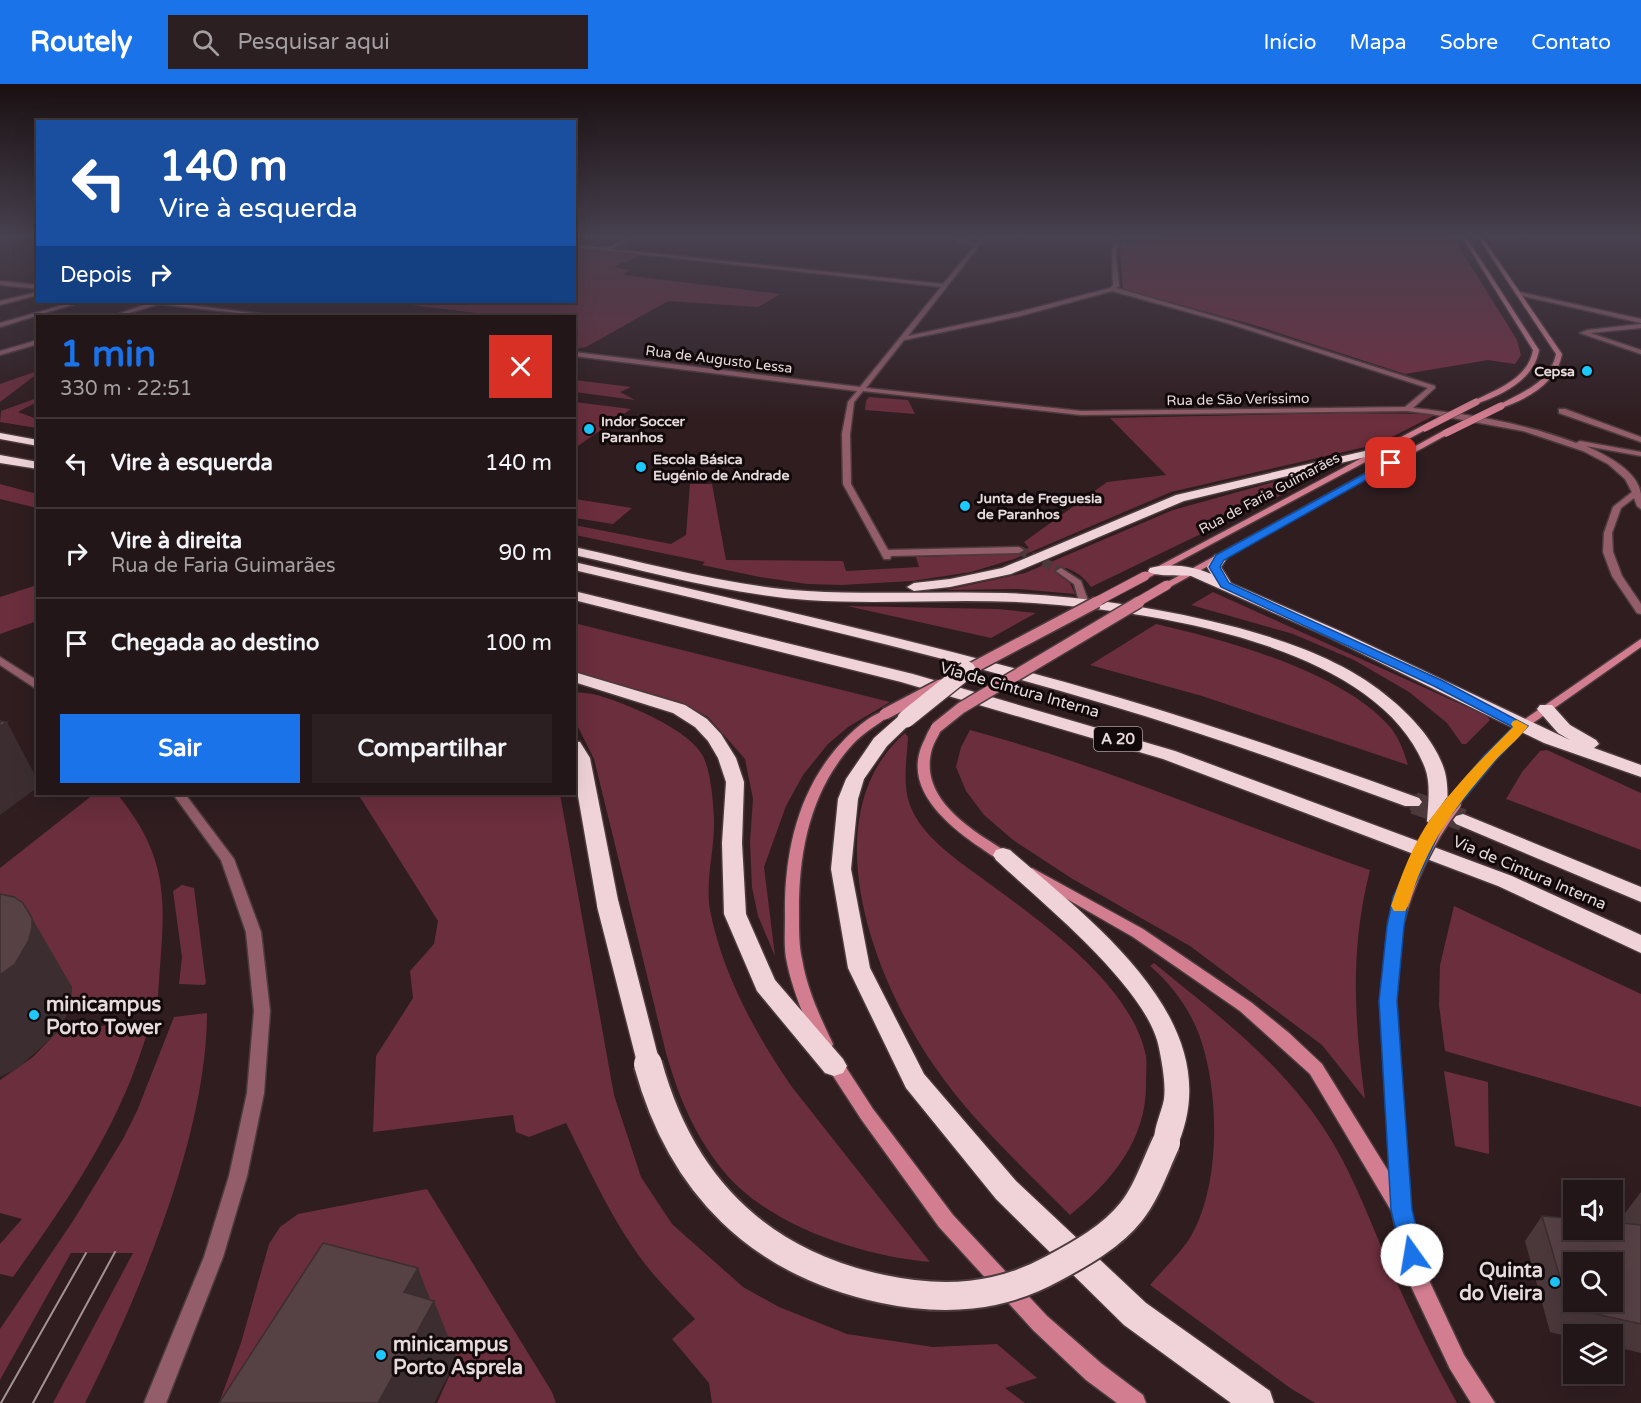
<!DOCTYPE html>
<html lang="pt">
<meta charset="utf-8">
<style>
:root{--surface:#231618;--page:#2b1f21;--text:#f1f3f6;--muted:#a39fa2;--line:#403537;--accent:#1a73e8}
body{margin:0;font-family:"Varela Round",sans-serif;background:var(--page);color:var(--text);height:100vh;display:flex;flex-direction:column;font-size:22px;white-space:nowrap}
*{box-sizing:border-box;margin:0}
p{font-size:20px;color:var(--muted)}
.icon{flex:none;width:33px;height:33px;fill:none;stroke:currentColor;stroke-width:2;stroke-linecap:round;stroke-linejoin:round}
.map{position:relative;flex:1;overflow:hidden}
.details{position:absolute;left:36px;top:231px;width:540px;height:480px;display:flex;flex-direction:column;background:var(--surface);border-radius:0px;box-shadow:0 6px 24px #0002,0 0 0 2px var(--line)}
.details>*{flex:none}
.guide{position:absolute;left:36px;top:36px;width:540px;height:183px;border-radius:0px;box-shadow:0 6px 24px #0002,0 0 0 2px var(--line);background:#1a4fa0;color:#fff;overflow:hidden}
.buttons{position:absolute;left:1563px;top:1096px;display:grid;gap:12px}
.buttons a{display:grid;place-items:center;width:60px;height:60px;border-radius:0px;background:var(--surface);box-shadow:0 6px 24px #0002,0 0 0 2px var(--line);font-size:30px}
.pin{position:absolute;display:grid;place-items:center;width:51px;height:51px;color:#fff;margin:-26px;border-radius:12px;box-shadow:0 3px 9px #0006}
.me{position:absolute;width:66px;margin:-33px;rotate:347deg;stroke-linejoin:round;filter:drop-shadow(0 0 4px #0008)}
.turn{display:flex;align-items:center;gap:21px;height:126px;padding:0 24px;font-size:27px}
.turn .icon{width:78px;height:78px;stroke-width:2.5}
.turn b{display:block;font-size:42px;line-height:51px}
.then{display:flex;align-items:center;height:57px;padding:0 24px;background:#0003;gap:12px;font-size:22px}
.round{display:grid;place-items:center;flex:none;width:63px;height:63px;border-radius:0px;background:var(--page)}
.headline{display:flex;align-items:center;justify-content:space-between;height:102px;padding:0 24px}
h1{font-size:36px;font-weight:700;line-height:45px;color:var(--accent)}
.primary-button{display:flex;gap:12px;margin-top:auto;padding:12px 24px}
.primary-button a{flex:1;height:69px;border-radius:0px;background:var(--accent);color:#fff;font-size:24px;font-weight:700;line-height:69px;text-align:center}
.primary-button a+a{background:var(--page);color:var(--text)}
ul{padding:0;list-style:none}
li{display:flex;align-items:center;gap:18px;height:90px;padding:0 24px;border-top:2px solid var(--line)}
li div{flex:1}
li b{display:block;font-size:22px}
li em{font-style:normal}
header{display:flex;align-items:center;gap:36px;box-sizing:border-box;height:84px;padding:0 30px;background:var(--accent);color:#fff}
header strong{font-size:28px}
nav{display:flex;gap:33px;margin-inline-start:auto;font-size:21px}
.search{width:420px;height:54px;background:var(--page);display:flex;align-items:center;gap:15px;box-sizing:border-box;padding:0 21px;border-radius:0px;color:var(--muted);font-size:22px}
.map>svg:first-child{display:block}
.green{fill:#6a2e3d}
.forest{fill:#742f41}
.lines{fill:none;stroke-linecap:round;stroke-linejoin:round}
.street-tunnel{stroke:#4b393c;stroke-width:9;stroke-dasharray:9 4.5;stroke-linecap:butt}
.highway-tunnel-far1{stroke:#4b393c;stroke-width:17;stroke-dasharray:17 8;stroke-linecap:butt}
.highway-tunnel{stroke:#4b393c;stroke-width:22;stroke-dasharray:22 11;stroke-linecap:butt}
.street-casing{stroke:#4c3b3e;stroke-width:3}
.secondary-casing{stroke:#4c3b3e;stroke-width:3}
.highway-casing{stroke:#4c3b3e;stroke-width:3}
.street{fill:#935d69;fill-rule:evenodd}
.secondary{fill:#d37e90;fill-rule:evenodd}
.highway{fill:#efd3d8;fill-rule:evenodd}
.tram{stroke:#a29395;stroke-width:2}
.secondary-bridge-far3-casing{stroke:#4c3b3e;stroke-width:8;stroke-linecap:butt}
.secondary-bridge-far2-casing{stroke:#4c3b3e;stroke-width:11;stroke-linecap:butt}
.secondary-bridge-far1-casing{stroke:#4c3b3e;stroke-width:14;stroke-linecap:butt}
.secondary-bridge-casing{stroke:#4c3b3e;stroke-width:18;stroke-linecap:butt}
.highway-bridge-far2-casing{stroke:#4c3b3e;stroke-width:20;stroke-linecap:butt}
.highway-bridge-far1-casing{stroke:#4c3b3e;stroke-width:25;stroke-linecap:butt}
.highway-bridge-casing{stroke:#4c3b3e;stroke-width:32;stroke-linecap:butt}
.secondary-bridge-far3{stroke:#d37e90;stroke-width:7}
.secondary-bridge-far2{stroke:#d37e90;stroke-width:9}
.secondary-bridge-far1{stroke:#d37e90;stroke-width:11}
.secondary-bridge{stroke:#d37e90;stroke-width:15}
.highway-bridge-far2{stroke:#efd3d8;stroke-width:17}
.highway-bridge-far1{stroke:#efd3d8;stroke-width:22}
.highway-bridge{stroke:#efd3d8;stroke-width:28}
.wall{fill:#4a383b}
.shaded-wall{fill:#3c2e30}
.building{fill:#564145;stroke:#3c2e30;stroke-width:1.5;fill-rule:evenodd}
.route{fill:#1a73e8;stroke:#114b97;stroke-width:1.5}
.slow{fill:#f59e0b}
.poi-dot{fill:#1dc9fc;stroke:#12090b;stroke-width:2}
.labels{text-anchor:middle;stroke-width:6;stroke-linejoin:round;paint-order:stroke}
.far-street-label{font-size:14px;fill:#e7dadc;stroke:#12090b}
.far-poi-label{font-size:14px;font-weight:bold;fill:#e7dadc;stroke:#12090b;text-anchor:start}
.shield{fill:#12090b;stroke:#a79b9d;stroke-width:1.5}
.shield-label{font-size:15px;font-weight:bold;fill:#e7dadc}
.street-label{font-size:16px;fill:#e7dadc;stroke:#12090b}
.near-poi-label{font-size:20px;font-weight:bold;fill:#e7dadc;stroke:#12090b;text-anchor:start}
</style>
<header>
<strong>Routely</strong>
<div class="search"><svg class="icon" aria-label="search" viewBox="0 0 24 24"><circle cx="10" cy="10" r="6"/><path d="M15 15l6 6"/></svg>Pesquisar aqui</div>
<nav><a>Início</a><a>Mapa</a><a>Sobre</a><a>Contato</a></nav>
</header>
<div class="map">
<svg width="1641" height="1319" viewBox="0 0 1641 1319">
<rect width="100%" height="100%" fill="#2f1d20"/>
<g class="green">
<path d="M575 164 641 171 614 183 630 186 623 191 780 210 758 223 668 217 586 263 575 265 574 232H501L402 220 574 218Z"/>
<path d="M37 287V290L0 318V300Z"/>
<path d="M575 296 631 303 620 308 635 316 575 308Z"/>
<path d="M869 313 908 316 915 330 865 326 866 317Z"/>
<path d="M37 314V318L18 328 37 335V344L0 338 1 327Z"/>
<path d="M575 318 631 325 575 364Z"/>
<path d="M1345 329 1437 330 1378 360 1171 408 1014 475 971 488 912 497 842 501 807 500 760 493 702 481 705 478 575 451 574 441 671 460 686 451 690 400H712L726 476 843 477 846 487 919 483 916 473 1011 470 1029 464 1024 458 1107 398 1166 391 1110 334Z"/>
<path d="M1313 387 1321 389 1295 401 1292 406 1091 503C1084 493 1077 488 1066 484L1056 489 1070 499 1075 510 1018 505 946 506 1025 489 1173 426Z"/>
<path d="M0 400 37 410V424L0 415Z"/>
<path d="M574 415H575L632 424 613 440 575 434Z"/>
<path d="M37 501V537L0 550V513Z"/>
<path d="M1213 508 1487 632 1490 636 1466 660H1462L1447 639 1409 608 1354 576 1293 550 1191 521Z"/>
<path d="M847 522 998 525 1036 529 991 554Z"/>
<path d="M574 539 890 618 848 643 828 660 803 691 786 722 764 783 775 872 758 832 752 803 750 758 753 715 745 675 708 633 680 618 575 588Z"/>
<path d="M1156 540C1226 556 1344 588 1391 644 1400 656 1404 668 1408 681L1202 612 1090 581Z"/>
<path d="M575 608C582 609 590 609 597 611 625 619 689 645 703 672 711 689 713 715 714 735 715 764 705 797 710 826 722 889 756 951 792 1003L930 1178C861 1172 765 1141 721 1084 694 1050 678 1011 666 969L594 675 575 637Z"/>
<path d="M970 646C1107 683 1236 740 1370 786 1350 865 1354 935 1365 1015L1322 961 1190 862 1071 794 1013 756 984 731 966 707 956 683 961 663Z"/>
<path d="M905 649 908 653C907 675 902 700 910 721 921 751 954 774 979 792 1036 834 1131 898 1146 972 1147 980 1146 990 1146 999 1147 1056 1111 1098 1070 1131 1024 1084 972 1037 935 983 875 898 810 732 905 649Z"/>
<path d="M1547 666 1641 709V766L1506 715 1522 688 1540 667Z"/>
<path d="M94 710H117C176 781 163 830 158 915L71 919 72 903 62 888 0 877V784Z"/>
<path d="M358 710H560L614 1011 641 1093 672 1140 743 1203 779 1223 847 1250 933 1263 997 1260 1037 1294 1005 1304 1025 1319H712L709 1299 672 1255 695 1235C681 1220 667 1206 654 1191 616 1146 592 1091 566 1039L529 1053 516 1048 513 1031 373 1048 376 972 413 914 410 887 434 860 438 837Z"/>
<path d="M182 801 194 804 206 899 204 901 179 900 182 873 173 807Z"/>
<path d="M1454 822 1641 910V1023L1445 967 1439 921 1440 881Z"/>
<path d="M1154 879C1222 935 1287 982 1333 1059 1355 1096 1370 1137 1387 1176 1408 1225 1431 1272 1457 1319H1315L1290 1304 1150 1201C1163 1185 1181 1169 1191 1152 1222 1099 1220 999 1196 943 1185 919 1170 899 1150 882Z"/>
<path d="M207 929C207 1051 139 1211 85 1319H53L133 1169H71L0 1296V1245L73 1137 123 1055 137 1027 174 933Z"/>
<path d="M151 938C142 964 134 991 122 1016 94 1079 53 1137 13 1193L0 1190V1160L22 1135 0 1129V996L33 973 60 945Z"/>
<path d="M1444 987 1488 998 1489 1070 1455 1062Z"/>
<path d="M427 1105 552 1308 556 1319H437L457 1275 219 1319 241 1259 269 1160 280 1143 298 1130Z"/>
</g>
<path class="forest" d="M1165 153H1453L1517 256 1521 271 1515 280 1488 276 1405 290 1254 241 1123 205 1120 169 1122 159 1157 158Z"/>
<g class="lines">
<path class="street-tunnel" d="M1019 466 1061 487"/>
<path class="highway-tunnel-far1" d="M1412 718 1418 720"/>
<path class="highway-tunnel" d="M1414 719 1463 736"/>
<defs>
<g id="street">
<path d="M629 153H635L611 165 943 200 975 162 947 153H954L976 159 982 153H986L908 252 1019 228 1110 204 1113 201 1112 168 1115 153H1119L1116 168 1119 202 1116 204 1231 237 1435 302V304L1413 324C1468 330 1524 339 1576 359L1580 357 1641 368V372L1586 362C1606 371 1638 387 1641 410 1641 415 1641 420 1641 425L1637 422 1634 414 1621 424 1612 449 1613 468 1622 492 1641 520V530L1637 529 1612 492 1603 468 1604 449 1613 423 1632 408 1625 395 1608 380 1583 367 1523 347 1431 330 1407 327 1081 331 863 307 854 318 850 350 851 400 888 466 1019 463 1024 466 1019 469 891 472 890 475H884L843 400 842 350 848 318 857 307 574 272V268L860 303 941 203 574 163V161L607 164ZM1112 207 1227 239 1428 304 1405 323 1081 327 866 304 904 256 1020 232Z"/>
<path d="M0 197 38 201V205L0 201Z"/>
<path d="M38 208V211L0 221V217Z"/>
<path d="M1520 208 1641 235V239L1518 211Z"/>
<path d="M74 218H81L0 243V239Z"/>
<path d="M153 218H165L277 232H264L159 220 119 232H112Z"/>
<path d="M1641 240V244L1590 249 1641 266V270L1580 249 1587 246Z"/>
<path d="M38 256V260L0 271V267Z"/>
<path d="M1559 325H1565L1641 353V358L1559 329Z"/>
<path d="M1061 484 1081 497 1089 519 1088 521H1080L1074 500 1056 487Z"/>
<path d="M0 573 38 597V606L0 581Z"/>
<path d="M173 710H185L234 775 261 848 270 927 264 1009 247 1092 223 1173 166 1319H144L204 1173 229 1092 247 1009 254 927 246 848 221 776Z"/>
</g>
<g id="secondary">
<path d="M1462 153H1466L1539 266C1534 296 1502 311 1476 320L1473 318 1474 317C1497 305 1528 295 1533 266Z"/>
<path d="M1478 153H1482L1562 270C1557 299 1527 315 1501 324L1497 322 1499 321C1522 308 1550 299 1556 270Z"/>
<path d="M1422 342 1429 344 1148 494 1145 495 1140 492Z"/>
<path d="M1443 347 1450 349 1170 503 1167 504 1162 501Z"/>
<path d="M1641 555V563L1526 644 1494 677H1486L1484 674 1486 671 1518 640Z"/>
<path d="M885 627 891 630 889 632C877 641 863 649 853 660 809 708 798 771 799 834 799 847 799 862 802 875 807 905 820 933 833 960L831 965 825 967 819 965C805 936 792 906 786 874 784 861 785 847 785 833 784 773 796 713 835 666 847 652 868 631 885 627Z"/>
<path d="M936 640 942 644C939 651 934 658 932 665 917 717 978 750 1014 772L1016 775 1014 778C1003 781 990 770 981 764 947 741 902 704 923 659 927 652 928 643 936 640Z"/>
<path d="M1032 784 1143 845 1252 919 1289 949 1322 980 1390 1090 1380 917 1388 842 1390 838 1395 837 1400 838 1402 842 1396 917 1410 1126 1427 1192 1464 1271 1495 1319H1471L1450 1285 1407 1194 1392 1128 1310 990 1240 927 1133 853 1027 792 1025 789 1027 786Z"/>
<path d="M832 969 838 971 873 1025 953 1131 1047 1232 1102 1280 1143 1311 1146 1319H1117L1086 1296 1033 1246 939 1143 861 1035 826 981 824 976 826 971Z"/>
</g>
<g id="highway">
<path d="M0 349 38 356V362L0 355Z"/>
<path d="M1382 363 1386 364V368L1184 417 1011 490 950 503 914 507 907 503 914 499 950 495 1002 484 1176 411Z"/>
<path d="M0 371 38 378V385L0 379Z"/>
<path d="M574 463C651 480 729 502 807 507 873 511 939 507 1005 509 1084 512 1162 524 1239 544 1293 559 1350 579 1393 617 1414 635 1437 660 1445 688 1449 704 1447 721 1447 737L1444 741H1430L1427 737C1428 720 1431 700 1425 684 1378 560 1150 527 1034 519 958 514 882 521 807 516 728 510 651 488 574 471Z"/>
<path d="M1220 470 1227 474 1221 483 1231 499 1340 547 1570 656 1558 649 1537 625 1540 621H1552L1570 641 1596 656 1599 660 1594 664 1641 681V693L1544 659 1328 553 1191 492C1181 491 1154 493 1148 487L1150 484C1171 479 1192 482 1211 490L1207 483 1215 471Z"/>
<path d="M574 478C756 520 938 561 1117 613 1219 643 1319 678 1419 714L1422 718 1419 722H1405C1306 686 1207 650 1105 620 930 568 752 528 574 486Z"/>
<path d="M574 507 913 590 1175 667 1512 792 1641 851V869L1498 802 1163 675 901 598 574 516Z"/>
<path d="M574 588 685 621 707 635 721 650 736 674 744 698 742 759 746 830 775 896 843 975 847 982 843 989 834 992 825 989 757 907 724 830 722 759 726 698 718 674 708 657 695 643 673 629 574 598Z"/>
<path d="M906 630 915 635 887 662 864 695 858 715 851 785 870 884 924 990 1016 1097 1146 1219 1270 1307 1274 1319H1231L1124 1241 996 1115 906 1004 848 884 831 785 838 715 846 695 874 654 900 631Z"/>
<path d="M574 657 580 658 590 674 619 821 616 826 608 829 600 826 597 821 574 689Z"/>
<path d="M1463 730 1641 803V818L1456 740 1453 736 1456 732Z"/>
<path d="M1003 764 1010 766C1092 838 1235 941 1175 1067L1166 1071 1157 1067C1149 1051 1161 1032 1164 1015 1166 1000 1162 979 1159 964 1148 904 1041 818 996 776L993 771 996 766Z"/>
</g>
</defs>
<use href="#street" class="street-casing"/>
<use href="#secondary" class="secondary-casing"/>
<use href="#highway" class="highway-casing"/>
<use href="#street" class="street"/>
<use href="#secondary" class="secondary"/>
<use href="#highway" class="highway"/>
<g class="tram">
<path d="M1 1319 86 1169"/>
<path d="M33 1319 115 1168"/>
</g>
<defs>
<g id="secondary-bridge-far3">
<path d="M1425 344 1476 318"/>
<path d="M1446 349 1501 322"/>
</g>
<g id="secondary-bridge-far2">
<path d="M1094 519 1145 492"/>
<path d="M1136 519 1167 501"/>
</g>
<g id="secondary-bridge-far1">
<path d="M961 590 1097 518"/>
<path d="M885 630 940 601"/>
<path d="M936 644 961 624 1139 518"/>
<path d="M1452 720 1490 674"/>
</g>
<path id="secondary-bridge" d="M1395 842C1407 796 1425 757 1454 719"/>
<path id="highway-bridge-far2" d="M906 635 967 586"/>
<path id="highway-bridge-far1" d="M608 821 649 981"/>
<path id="highway-bridge" d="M648 980C681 1101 759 1179 883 1205 944 1218 1000 1214 1054 1184 1082 1169 1112 1152 1131 1128 1147 1108 1155 1082 1166 1059"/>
</defs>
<use href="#secondary-bridge-far3" class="secondary-bridge-far3-casing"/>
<use href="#secondary-bridge-far2" class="secondary-bridge-far2-casing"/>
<use href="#secondary-bridge-far1" class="secondary-bridge-far1-casing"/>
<use href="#secondary-bridge" class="secondary-bridge-casing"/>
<use href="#highway-bridge-far2" class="highway-bridge-far2-casing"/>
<use href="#highway-bridge-far1" class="highway-bridge-far1-casing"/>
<use href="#highway-bridge" class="highway-bridge-casing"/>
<use href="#secondary-bridge-far3" class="secondary-bridge-far3"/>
<use href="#secondary-bridge-far2" class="secondary-bridge-far2"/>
<use href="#secondary-bridge-far1" class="secondary-bridge-far1"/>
<use href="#secondary-bridge" class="secondary-bridge"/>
<use href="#highway-bridge-far2" class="highway-bridge-far2"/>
<use href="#highway-bridge-far1" class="highway-bridge-far1"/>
<use href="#highway-bridge" class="highway-bridge"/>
</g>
<path class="wall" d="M1641 1108V1269L1612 1262V1251H1574V1254L1550 1248 1525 1157 1542 1132 1625 1139 1622 1133Z"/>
<g class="shaded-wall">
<path d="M7 638 38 697V703L0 731V642Z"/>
<path d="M32 834 72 903V912L70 925 57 949 18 984 0 993V891Z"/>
<path d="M418 1184 432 1220 434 1217 457 1275 434 1319H378L404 1208Z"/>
</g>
<g class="building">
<path d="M0 637 7 638 0 642Z"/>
<path d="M0 810 14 813 23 819 32 834V843L29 856 15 880 0 891Z"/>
<path d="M1542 1132 1574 1135V1146H1612V1138L1641 1141V1240L1569 1224ZM1574 1179H1612V1218H1574Z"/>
<path d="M323 1159 418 1184 404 1208 434 1217 378 1319H219Z"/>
</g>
<linearGradient id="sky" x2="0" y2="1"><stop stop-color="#1a1012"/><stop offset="0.45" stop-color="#47404e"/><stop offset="1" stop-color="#47404e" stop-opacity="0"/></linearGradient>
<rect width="1641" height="338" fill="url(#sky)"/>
<path class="route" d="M1388 377 1396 379 1224 476 1220 483 1229 499 1443 597 1528 642 1495 677 1444 739 1409 813 1404 842 1397 917 1412 1126 1423 1171 1419 1179 1412 1182 1404 1179 1391 1126 1379 917 1387 842 1393 813 1430 737 1485 671 1513 643 1434 602 1221 503 1209 483 1216 471Z"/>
<path class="slow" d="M1517 636 1528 642C1518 656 1504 666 1493 679 1451 728 1427 760 1408 822L1405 827H1394L1391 822C1401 792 1413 759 1432 733 1456 701 1485 671 1513 643L1511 640 1513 637Z"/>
<g class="poi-dot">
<circle cx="1587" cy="287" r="6"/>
<circle cx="589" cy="345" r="6"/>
<circle cx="641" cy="383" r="6"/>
<circle cx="965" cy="422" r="6"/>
<circle cx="34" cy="931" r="6"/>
<circle cx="1555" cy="1198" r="6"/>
<circle cx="381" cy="1271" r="6"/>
</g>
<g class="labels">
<g class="far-street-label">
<text transform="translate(719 275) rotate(7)" y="5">Rua de Augusto Lessa</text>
<text transform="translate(1238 315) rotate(-1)" y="5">Rua de São Veríssimo</text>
<text transform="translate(1269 409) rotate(-28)" y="5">Rua de Faria Guimarães</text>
</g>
<g class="far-poi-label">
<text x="1575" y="292" text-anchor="end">Cepsa</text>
<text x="601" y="342">Indor Soccer<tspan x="601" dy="16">Paranhos</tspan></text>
<text x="653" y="380">Escola Básica<tspan x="653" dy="16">Eugénio de Andrade</tspan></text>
<text x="977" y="419">Junta de Freguesia<tspan x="977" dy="16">de Paranhos</tspan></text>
</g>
<rect class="shield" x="1094" y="643" width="48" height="24" rx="4.5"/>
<g class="shield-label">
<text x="1118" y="660">A 20</text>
</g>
<g class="street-label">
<text transform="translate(1020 605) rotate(16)" y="6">Via de Cintura Interna</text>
<text transform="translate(1530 788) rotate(23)" y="6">Via de Cintura Interna</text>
</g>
<g class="near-poi-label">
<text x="46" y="927">minicampus<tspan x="46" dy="23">Porto Tower</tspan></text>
<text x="1543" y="1193" text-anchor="end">Quinta<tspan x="1543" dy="23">do Vieira</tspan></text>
<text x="393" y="1267">minicampus<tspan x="393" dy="23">Porto Asprela</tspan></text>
</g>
</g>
</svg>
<div class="buttons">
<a><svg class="icon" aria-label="sound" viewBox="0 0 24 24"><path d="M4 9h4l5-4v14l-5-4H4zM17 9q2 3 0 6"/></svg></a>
<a><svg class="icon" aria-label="search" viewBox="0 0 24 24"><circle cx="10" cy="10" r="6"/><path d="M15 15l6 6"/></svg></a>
<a><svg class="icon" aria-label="layers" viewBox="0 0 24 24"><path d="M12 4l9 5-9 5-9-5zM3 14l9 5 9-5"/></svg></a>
</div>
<div class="pin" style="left:1391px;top:379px;background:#d93025"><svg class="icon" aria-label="arrive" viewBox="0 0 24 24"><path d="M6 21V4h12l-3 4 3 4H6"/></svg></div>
<svg class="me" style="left:1412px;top:1171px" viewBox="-20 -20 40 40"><circle r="19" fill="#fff"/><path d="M0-13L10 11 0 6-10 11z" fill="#1a73e8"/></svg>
<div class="guide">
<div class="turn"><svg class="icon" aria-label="left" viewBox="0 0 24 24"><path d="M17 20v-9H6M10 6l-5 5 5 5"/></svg><div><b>140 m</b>Vire à esquerda</div></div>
<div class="then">Depois<svg class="icon" aria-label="right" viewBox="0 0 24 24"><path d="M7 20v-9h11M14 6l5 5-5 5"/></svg></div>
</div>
<section class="details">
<div class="headline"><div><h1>1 min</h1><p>330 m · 22:51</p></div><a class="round" style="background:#d93025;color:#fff"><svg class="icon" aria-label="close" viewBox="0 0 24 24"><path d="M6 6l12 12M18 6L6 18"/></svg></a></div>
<ul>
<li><svg class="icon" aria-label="left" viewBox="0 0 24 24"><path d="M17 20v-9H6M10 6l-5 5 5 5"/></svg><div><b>Vire à esquerda</b></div><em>140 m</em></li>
<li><svg class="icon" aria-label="right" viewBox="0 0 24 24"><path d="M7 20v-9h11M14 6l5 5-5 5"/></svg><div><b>Vire à direita</b><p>Rua de Faria Guimarães</p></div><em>90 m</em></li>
<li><svg class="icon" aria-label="arrive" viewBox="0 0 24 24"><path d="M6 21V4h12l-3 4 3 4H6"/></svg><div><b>Chegada ao destino</b></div><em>100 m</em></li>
</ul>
<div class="primary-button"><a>Sair</a><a>Compartilhar</a></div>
</section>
</div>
